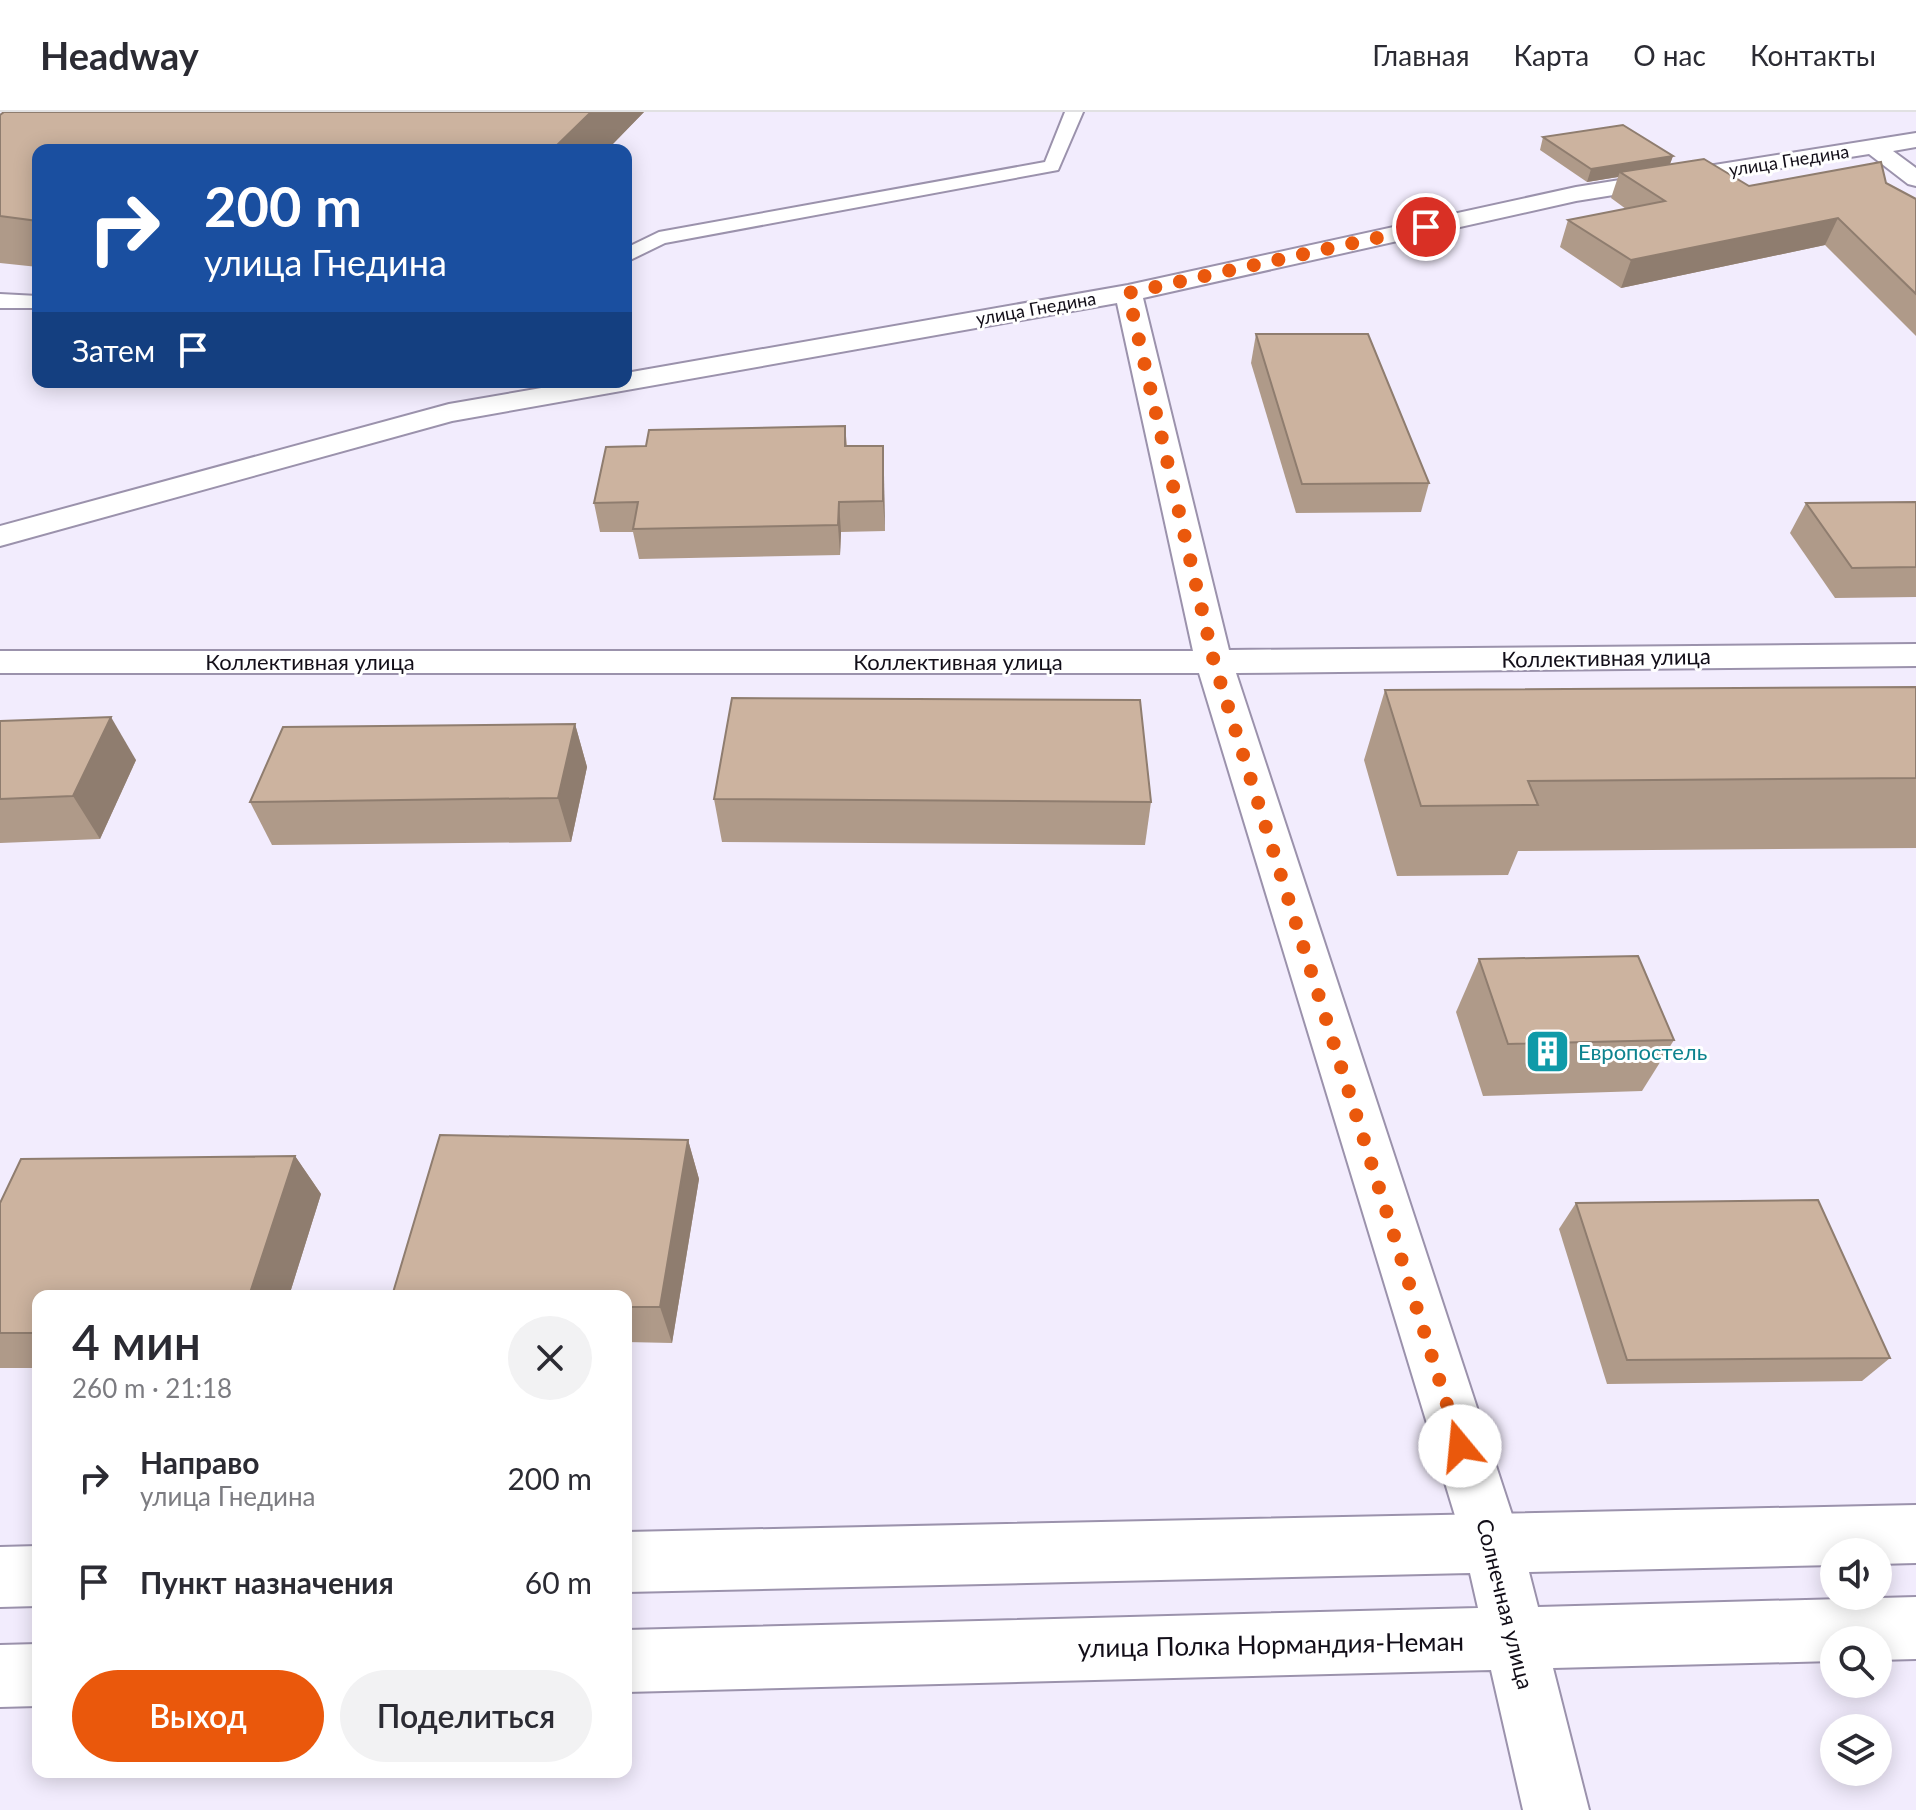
<!DOCTYPE html>
<html lang="ru">
<meta charset="utf-8">
<style>
:root{--surface:#fff;--page:#f2f2f3;--text:#2b2b33;--muted:#7c7c81;--line:#e1e1e2;--accent:#ea580c}
body{margin:0;font-family:Lato,sans-serif;background:var(--page);color:var(--text);height:100vh;display:flex;flex-direction:column;font-size:30px;white-space:nowrap}
*{box-sizing:border-box;margin:0}
p{font-size:26px;color:var(--muted)}
.icon{flex:none;width:44px;height:44px;fill:none;stroke:currentColor;stroke-width:2;stroke-linecap:round;stroke-linejoin:round}
.map{position:relative;flex:1;overflow:hidden}
.side{position:absolute;left:32px;top:1178px;width:600px;height:488px;display:flex;flex-direction:column;background:var(--surface);border-radius:16px;box-shadow:0 4px 20px #0003}
.side>*{flex:none}
.guide{position:absolute;left:32px;top:32px;width:600px;height:244px;border-radius:16px;box-shadow:0 4px 20px #0003;background:#1a4fa0;color:#fff;overflow:hidden}
.tools{position:absolute;left:1820px;top:1426px;display:grid;gap:16px}
.tools a{display:grid;place-items:center;width:72px;height:72px;border-radius:50%;background:var(--surface);box-shadow:0 4px 20px #0003;font-size:40px}
.pin{position:absolute;display:grid;place-items:center;width:68px;height:68px;color:#fff;margin:-34px;border:4px solid #fff;border-radius:50%;box-shadow:0 2px 8px #0007}
.me{position:absolute;width:88px;margin:-44px;rotate:343deg;stroke-linejoin:round;filter:drop-shadow(0 0 6px #0008)}
.turn{display:flex;align-items:center;gap:28px;height:168px;padding:0 40px;font-size:36px}
.turn .icon{width:104px;height:104px;stroke-width:2.5}
.turn b{display:block;font-size:56px;line-height:68px}
.then{display:flex;align-items:center;height:76px;padding:0 40px;background:#0003;gap:16px;font-size:30px}
.round{display:grid;place-items:center;flex:none;width:84px;height:84px;border-radius:42px;background:var(--page)}
.overview{display:flex;align-items:center;justify-content:space-between;height:136px;padding:0 40px}
h1{font-size:48px;font-weight:600;line-height:60px}
.primary-button{display:flex;gap:16px;margin-top:auto;padding:16px 40px}
.primary-button a{flex:1;height:92px;border-radius:48px;background:var(--accent);color:#fff;font-size:32px;font-weight:600;line-height:92px;text-align:center}
.primary-button a+a{background:var(--page);color:var(--text)}
ul{padding:0;list-style:none}
li{display:flex;align-items:center;gap:24px;height:104px;padding:0 40px}
li div{flex:1}
li b{display:block;font-size:30px}
li em{font-style:normal}
header{display:flex;align-items:center;gap:48px;box-sizing:border-box;height:112px;padding:0 40px;background:var(--surface);border-bottom:2px solid var(--line)}
header strong{font-size:38px}
nav{display:flex;gap:44px;margin-inline-start:auto;font-size:28px}
.map>svg:first-child{display:block}
.lines{fill:none;stroke-linecap:round;stroke-linejoin:round}
.lane-casing{stroke:#9b92ac;stroke-width:4}
.street-casing{stroke:#9b92ac;stroke-width:4}
.secondary-casing{stroke:#9b92ac;stroke-width:4}
.lane{fill:#fff;fill-rule:evenodd}
.street{fill:#fff;fill-rule:evenodd}
.secondary{fill:#fff;fill-rule:evenodd}
.wall{fill:#af9a89}
.shaded-wall{fill:#8f7d6f}
.building{fill:#ccb39f;stroke:#8f7d6f;stroke-width:2}
.route{stroke:#ea580c;stroke-width:14;stroke-dasharray:0 25.2}
.labels{text-anchor:middle;stroke-width:6;stroke-linejoin:round;paint-order:stroke}
.far-street-label{font-size:18px;fill:#120e18;stroke:#fff}
.street-label{font-size:22px;fill:#120e18;stroke:#fff}
.culture-label{font-size:22px;fill:#0d838f;stroke:#fff;text-anchor:start}
.near-street-label{font-size:26px;fill:#120e18;stroke:#fff}
</style>
<header>
<strong>Headway</strong>
<nav><a>Главная</a><a>Карта</a><a>О нас</a><a>Контакты</a></nav>
</header>
<div class="map">
<svg width="1916" height="1698" viewBox="0 0 1916 1698">
<rect width="100%" height="100%" fill="#f2ecfd"/>
<g class="lines">
<defs>
<g id="lane">
<path d="M1065 0H1083L1058 58 665 131 626 150V136L659 120 1045 50Z"/>
<path d="M0 182 38 184V196H0Z"/>
</g>
<path id="street" d="M1916 21V35L1893 39 1916 56V74L1908 72 1869 42 1576 89 1143 186 1229 538 1916 532V554L1236 561 1521 1430 1513 1451 1492 1459 1471 1451 1463 1430 1199 561H0V539H1193L1117 191 452 309 0 434V414L449 292 576 270H626V261L1128 173 1576 75Z"/>
<g id="secondary">
<path d="M1916 1393V1451L1878 1452V1440H1834V1453L1529 1460 1538 1495 1916 1485V1547L1878 1548V1528H1834V1549L1553 1556 1589 1698H1523L1491 1558 626 1580V1518L1478 1496 1470 1461 626 1480V1420Z"/>
<path d="M38 1434V1494L0 1495V1435Z"/>
<path d="M38 1532V1594L0 1595V1533Z"/>
</g>
</defs>
<use href="#lane" class="lane-casing"/>
<use href="#street" class="street-casing"/>
<use href="#secondary" class="secondary-casing"/>
<use href="#lane" class="lane"/>
<use href="#street" class="street"/>
<use href="#secondary" class="secondary"/>
</g>
<g class="wall">
<path d="M644 0 607 38H38V155L0 151V3Z"/>
<path d="M1543 25 1673 44 1670 52 1749 74 1886 71 1916 87V224L1825 133 1621 176 1560 135 1568 108 1626 97 1611 86 1618 65 1587 70 1540 38Z"/>
<path d="M1256 222 1429 371 1421 400 1296 401 1251 251Z"/>
<path d="M845 314 847 334H883L885 419 841 420 840 443 639 447 633 420H600L594 391 646 334Z"/>
<path d="M1916 390V485L1835 486 1790 421 1806 391Z"/>
<path d="M1916 575V736L1518 739 1508 763 1397 764 1364 648 1385 578Z"/>
<path d="M0 609 136 648 100 727 0 731Z"/>
<path d="M575 612 587 655 571 730 272 733 250 690Z"/>
<path d="M714 687 1151 690 1145 733 722 730Z"/>
<path d="M1479 847 1674 928 1642 979 1483 984 1456 900Z"/>
<path d="M688 1028 699 1067 672 1231 626 1230V1184Z"/>
<path d="M295 1044 321 1082 289 1184H38V1256H0V1091Z"/>
<path d="M1576 1091 1890 1246 1862 1269 1607 1272 1559 1117Z"/>
</g>
<g class="shaded-wall">
<path d="M591 0H644L607 38H552Z"/>
<path d="M1673 44 1668 57 1620 60 1618 65 1587 70 1591 57Z"/>
<path d="M1838 106 1825 133 1621 176 1631 148Z"/>
<path d="M883 334 884 363 885 419 883 389Z"/>
<path d="M839 390 841 420 840 443 838 413Z"/>
<path d="M111 605 136 648 100 727 73 684Z"/>
<path d="M575 612 587 655 571 730 558 686Z"/>
<path d="M688 1028 699 1067 672 1231 660 1195Z"/>
<path d="M295 1044 321 1082 289 1184H249Z"/>
</g>
<g class="building">
<path d="M4 0H591L552 38H38V109L0 104V3Z"/>
<path d="M1623 13 1673 44 1591 57 1543 25Z"/>
<path d="M1704 47 1749 74 1881 50 1886 71 1916 87V182L1838 106 1631 148 1568 108 1665 89 1620 60Z"/>
<path d="M1256 222H1368L1429 371 1302 372Z"/>
<path d="M845 314V334H883V389L839 390 838 413 633 417 638 390 594 391 606 335 646 334 649 318Z"/>
<path d="M1916 390V455L1852 456 1806 391Z"/>
<path d="M1916 575V666L1528 669 1538 693 1421 694 1385 578Z"/>
<path d="M732 586 1140 588 1151 690 714 687Z"/>
<path d="M111 605 73 684 0 687V609Z"/>
<path d="M575 612 558 686 250 690 283 615Z"/>
<path d="M1638 844 1674 928 1508 932 1479 847Z"/>
<path d="M440 1023 688 1028 660 1195H626V1184H392Z"/>
<path d="M295 1044 249 1184H38V1221H0V1091L21 1047Z"/>
<path d="M1818 1088 1890 1246 1627 1248 1576 1091Z"/>
</g>
<g class="lines">
<path class="route" d="M1426 115 1128 181 1214 550 1460 1334"/>
</g>
<defs>
<symbol id="building-square" viewBox="-11 -11 22 22"><rect x="-9" y="-9" width="18" height="18" rx="4" fill="#0f9aa8" stroke="#fff"/><path d="M-4-6H4V6H1V3H-1V6H-4ZM-2.5-4.3h1.7v1.8h-1.7ZM.8-4.3h1.7v1.8H.8ZM-2.5-1h1.7V.8h-1.7ZM.8-1h1.7V.8H.8Z" fill="#fff"/></symbol>
</defs>
<g fill-rule="evenodd">
<use href="#building-square" x="1522" y="914" width="51" height="51"/>
</g>
<g class="labels">
<g class="far-street-label">
<text transform="translate(1789 49) rotate(-9)" y="6">улица Гнедина</text>
<text transform="translate(1036 197) rotate(-10)" y="6">улица Гнедина</text>
</g>
<g class="street-label">
<text transform="translate(1606 546) rotate(-1)" y="8">Коллективная улица</text>
<text x="310" y="558">Коллективная улица</text>
<text x="958" y="558">Коллективная улица</text>
<text transform="translate(1505 1492) rotate(76)" y="8">Солнечная улица</text>
</g>
<g class="culture-label">
<text x="1578" y="948">Европостель</text>
</g>
<g class="near-street-label">
<text transform="translate(1271 1533) rotate(-1)" y="9">улица Полка Нормандия-Неман</text>
</g>
</g>
</svg>
<div class="tools">
<a><svg class="icon" aria-label="sound" viewBox="0 0 24 24"><path d="M4 9h4l5-4v14l-5-4H4zM17 9q2 3 0 6"/></svg></a>
<a><svg class="icon" aria-label="search" viewBox="0 0 24 24"><circle cx="10" cy="10" r="6"/><path d="M15 15l6 6"/></svg></a>
<a><svg class="icon" aria-label="layers" viewBox="0 0 24 24"><path d="M12 4l9 5-9 5-9-5zM3 14l9 5 9-5"/></svg></a>
</div>
<div class="pin" style="left:1426px;top:115px;background:#d93025"><svg class="icon" aria-label="arrive" viewBox="0 0 24 24"><path d="M6 21V4h12l-3 4 3 4H6"/></svg></div>
<svg class="me" style="left:1460px;top:1334px" viewBox="-20 -20 40 40"><circle r="19" fill="#fff"/><path d="M0-13L10 11 0 6-10 11z" fill="#ea580c"/></svg>
<div class="guide">
<div class="turn"><svg class="icon" aria-label="right" viewBox="0 0 24 24"><path d="M7 20v-9h11M14 6l5 5-5 5"/></svg><div><b>200 m</b>улица Гнедина</div></div>
<div class="then">Затем<svg class="icon" aria-label="arrive" viewBox="0 0 24 24"><path d="M6 21V4h12l-3 4 3 4H6"/></svg></div>
</div>
<section class="side">
<div class="overview"><div><h1>4 мин</h1><p>260 m · 21:18</p></div><a class="round"><svg class="icon" aria-label="close" viewBox="0 0 24 24"><path d="M6 6l12 12M18 6L6 18"/></svg></a></div>
<ul>
<li><svg class="icon" aria-label="right" viewBox="0 0 24 24"><path d="M7 20v-9h11M14 6l5 5-5 5"/></svg><div><b>Направо</b><p>улица Гнедина</p></div><em>200 m</em></li>
<li><svg class="icon" aria-label="arrive" viewBox="0 0 24 24"><path d="M6 21V4h12l-3 4 3 4H6"/></svg><div><b>Пункт назначения</b></div><em>60 m</em></li>
</ul>
<div class="primary-button"><a>Выход</a><a>Поделиться</a></div>
</section>
</div>
